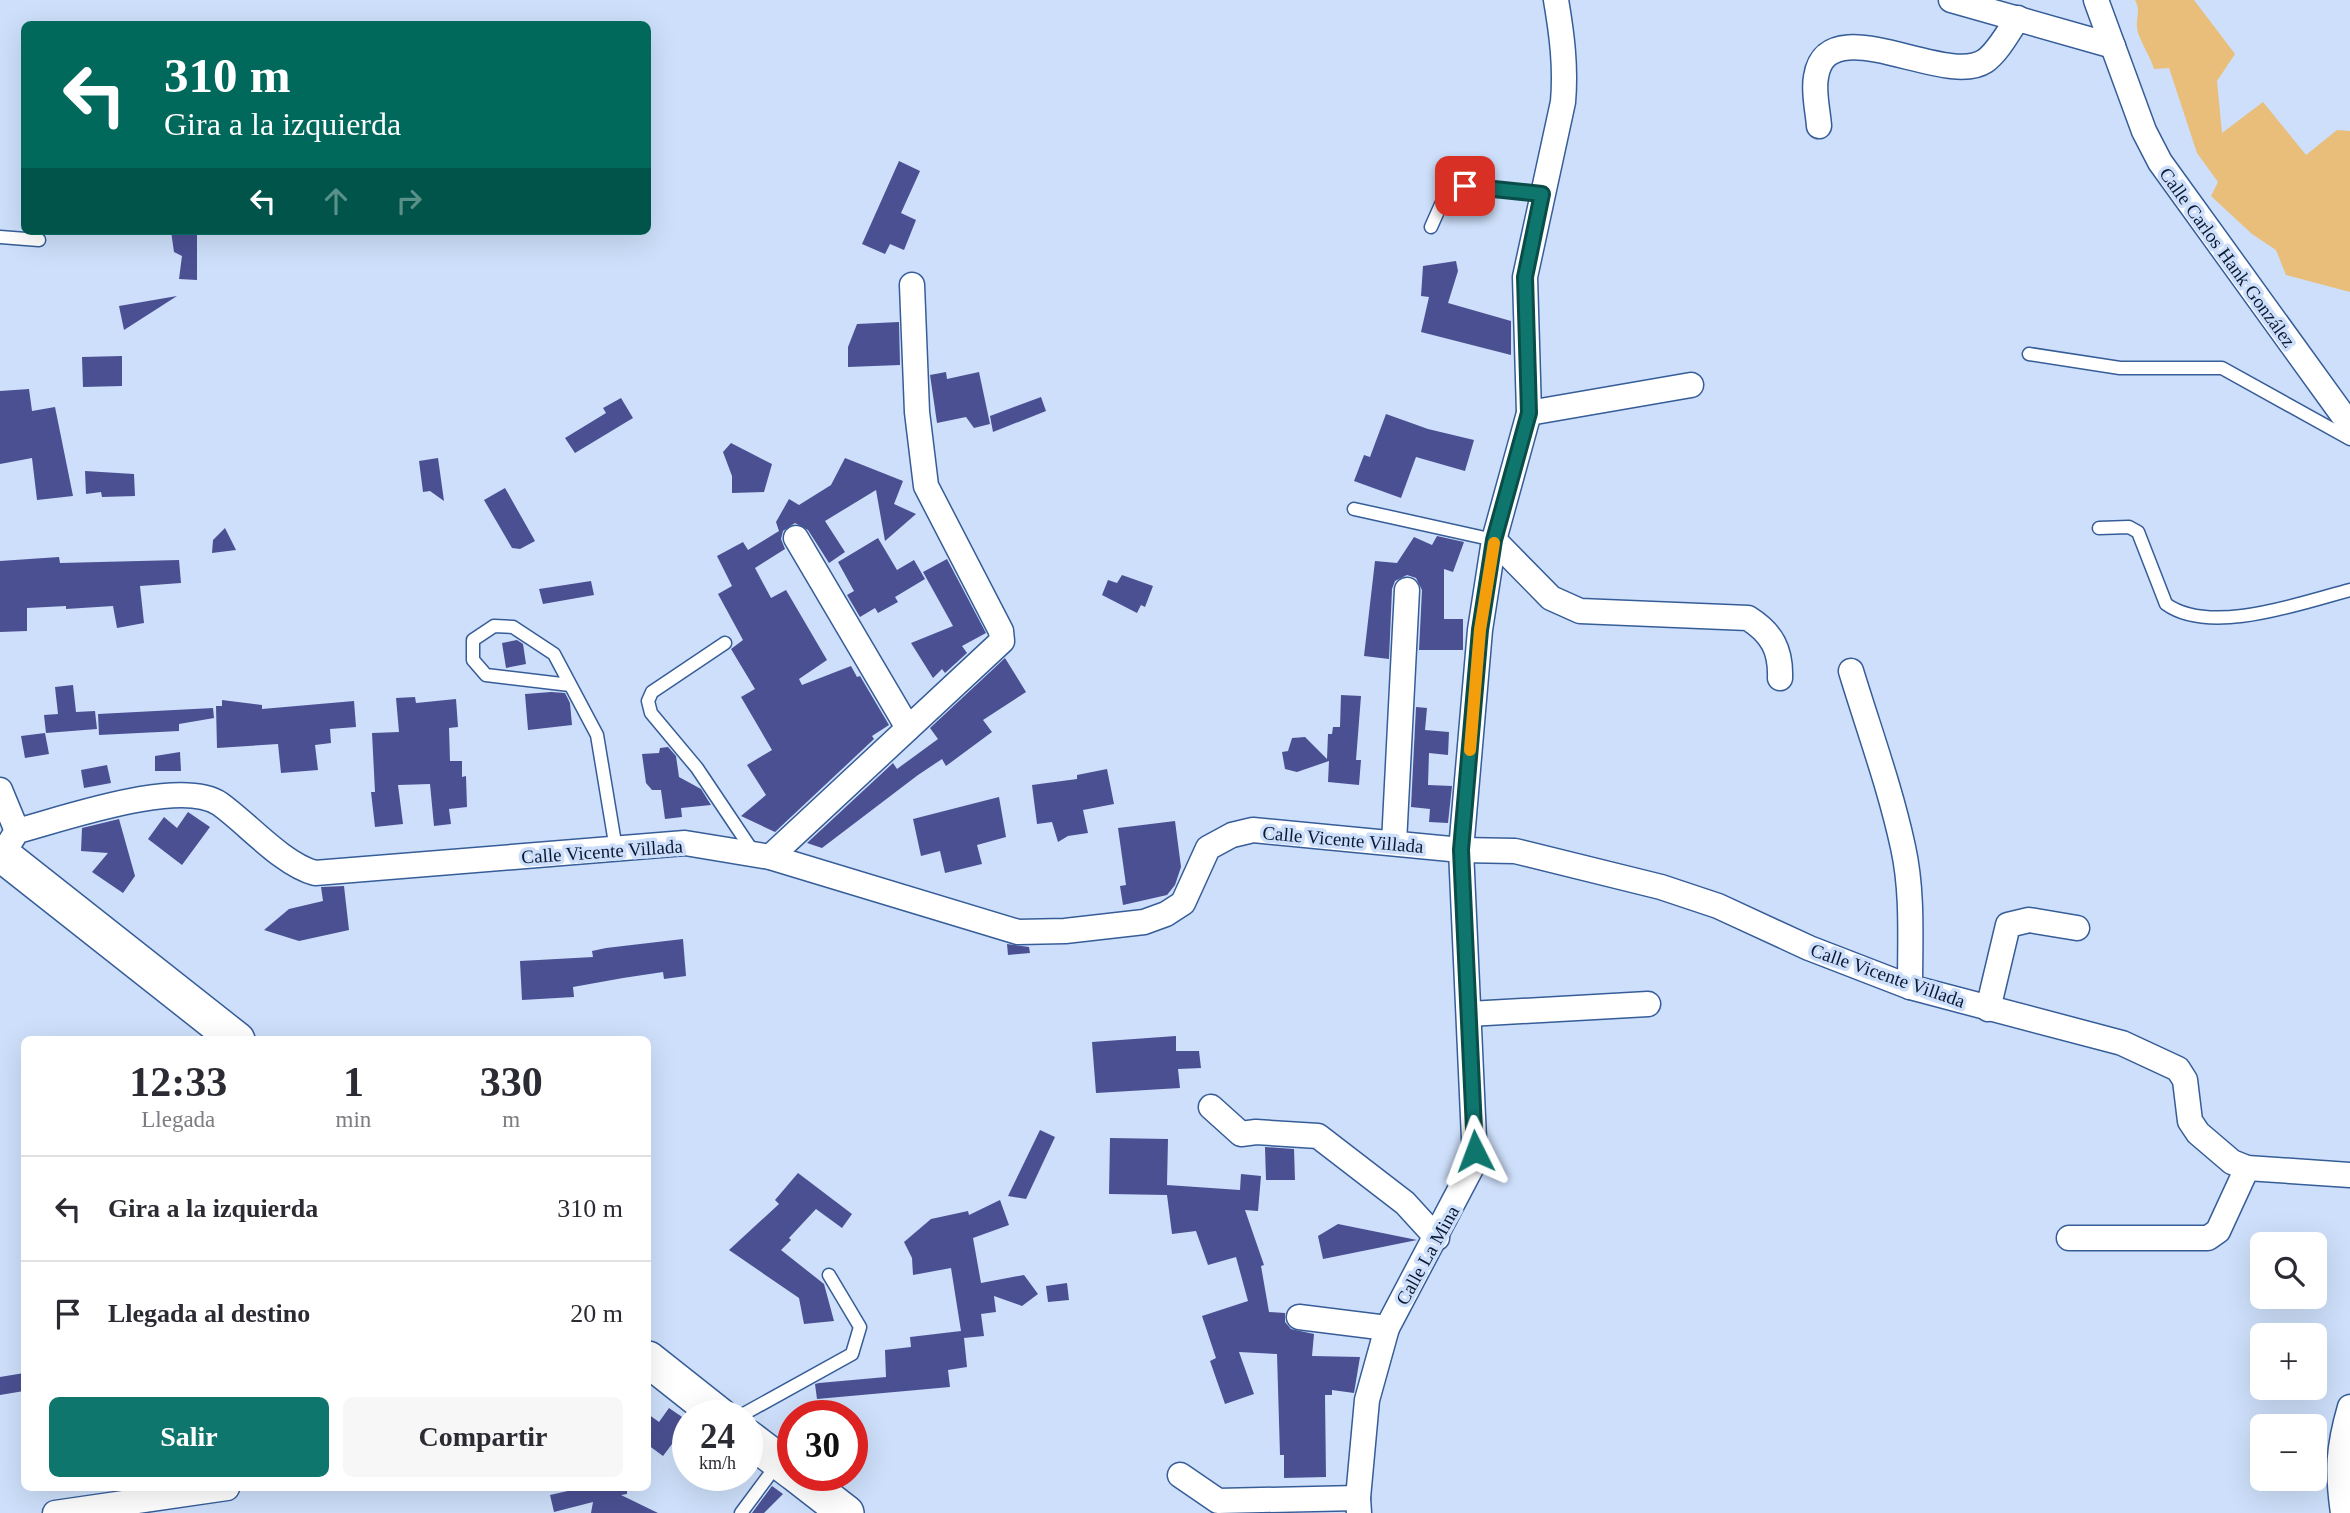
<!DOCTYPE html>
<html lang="es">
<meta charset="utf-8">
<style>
:root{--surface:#fff;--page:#f7f7f7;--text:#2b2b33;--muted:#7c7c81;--line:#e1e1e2;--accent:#0f766e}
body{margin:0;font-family:"Times New Roman",serif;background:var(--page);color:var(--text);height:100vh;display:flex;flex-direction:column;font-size:26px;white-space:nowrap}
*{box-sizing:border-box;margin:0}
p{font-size:23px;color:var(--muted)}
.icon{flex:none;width:38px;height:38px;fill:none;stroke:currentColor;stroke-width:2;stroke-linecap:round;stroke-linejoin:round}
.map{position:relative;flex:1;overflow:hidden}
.sheet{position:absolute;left:21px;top:1036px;width:630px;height:455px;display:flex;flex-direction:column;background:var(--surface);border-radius:10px;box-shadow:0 7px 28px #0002}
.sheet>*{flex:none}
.top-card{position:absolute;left:21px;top:21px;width:630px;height:214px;border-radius:10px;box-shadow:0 7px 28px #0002;background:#00695c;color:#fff;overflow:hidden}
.fabs{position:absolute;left:2250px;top:1232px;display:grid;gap:14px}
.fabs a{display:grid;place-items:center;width:77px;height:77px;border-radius:10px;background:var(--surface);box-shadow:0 7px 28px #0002;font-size:35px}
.speed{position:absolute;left:672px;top:1400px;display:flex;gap:14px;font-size:35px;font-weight:700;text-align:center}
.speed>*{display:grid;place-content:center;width:91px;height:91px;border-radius:50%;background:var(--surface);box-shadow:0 7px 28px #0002;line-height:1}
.speed small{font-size:18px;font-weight:400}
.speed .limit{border:10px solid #d22;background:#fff;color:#111}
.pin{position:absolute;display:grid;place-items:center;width:60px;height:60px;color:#fff;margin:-30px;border-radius:14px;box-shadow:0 4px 10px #0006}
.me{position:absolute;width:77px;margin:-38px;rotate:357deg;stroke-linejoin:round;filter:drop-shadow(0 0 5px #0008)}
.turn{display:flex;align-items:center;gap:24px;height:147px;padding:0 28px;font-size:32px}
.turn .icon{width:91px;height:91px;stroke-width:2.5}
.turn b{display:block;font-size:49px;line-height:60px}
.lanes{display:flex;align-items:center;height:66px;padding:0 28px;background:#0003;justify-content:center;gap:35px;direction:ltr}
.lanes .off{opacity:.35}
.eta{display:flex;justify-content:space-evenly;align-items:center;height:119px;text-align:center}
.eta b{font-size:42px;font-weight:600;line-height:49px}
.primary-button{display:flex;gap:14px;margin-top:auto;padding:14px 28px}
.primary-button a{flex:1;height:80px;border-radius:10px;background:var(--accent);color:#fff;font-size:28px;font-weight:600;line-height:80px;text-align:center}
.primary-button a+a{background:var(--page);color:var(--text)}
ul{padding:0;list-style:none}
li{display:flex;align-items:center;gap:21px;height:105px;padding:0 28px;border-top:2px solid var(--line)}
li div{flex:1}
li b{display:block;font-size:26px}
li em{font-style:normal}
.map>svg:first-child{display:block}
.green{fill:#e8be7a}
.building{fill:#4b5093}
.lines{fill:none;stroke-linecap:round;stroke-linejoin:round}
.lane-casing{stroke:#365d98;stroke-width:15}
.street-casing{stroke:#365d98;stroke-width:27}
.secondary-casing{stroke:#365d98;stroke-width:38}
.lane{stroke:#fff;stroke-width:12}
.street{stroke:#fff;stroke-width:24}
.secondary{stroke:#fff;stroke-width:35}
.route-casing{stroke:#0a4d48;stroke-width:18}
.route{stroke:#0f766e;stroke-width:12}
.slow{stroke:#f59e0b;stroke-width:12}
.labels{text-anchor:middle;stroke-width:7;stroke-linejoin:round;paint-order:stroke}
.street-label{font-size:19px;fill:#0a1a33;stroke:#cddffa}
</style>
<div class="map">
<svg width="2350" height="1513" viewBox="0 0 2350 1513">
<rect width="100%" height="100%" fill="#cddffa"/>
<path class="green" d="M2135 0H2194L2235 54 2217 81 2222 133 2263 102 2306 155 2337 130 2350 131V292L2286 275 2276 250 2252 234 2211 196 2218 182 2197 153 2169 68 2154 69C2151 57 2137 37 2137 27 2136 16 2141 11 2135 0Z"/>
<g class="building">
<path d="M899 161 920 171 901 213 916 220 904 250 890 244 885 254 862 244Z"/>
<path d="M171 231H197V280L179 279 182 256 174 252Z"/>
<path d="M1456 261 1458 271 1448 303 1511 321V355L1421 332 1429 297 1421 296 1423 266Z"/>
<path d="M177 296 124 330 119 306Z"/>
<path d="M899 322 900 365 848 367V347L857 324Z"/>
<path d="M122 356V386L83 387 82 357Z"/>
<path d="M946 372 947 379 979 372 990 424 974 428 966 417 937 423 930 375Z"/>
<path d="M29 389 32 411 55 407 73 496 37 500 32 458 0 464V391Z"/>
<path d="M1041 397 1046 411 993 432 990 416Z"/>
<path d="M621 398 633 418 575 453 565 438 606 413 603 408Z"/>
<path d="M1386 414 1428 429 1474 440 1465 471 1416 457 1401 498 1354 481 1364 455 1370 457Z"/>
<path d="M731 443 772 464 764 492 732 493V476L723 452Z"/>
<path d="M438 458 444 501 430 491 423 492 419 461Z"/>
<path d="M845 458 903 481 894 504 916 514 885 541 876 490 825 521 845 552 829 563 808 530 795 523 783 531 781 539 785 549 755 568 771 598 786 590 827 660 799 679 802 685 851 666 857 677 860 676 889 725 872 736 874 739 775 832 741 816 766 795 747 765 772 750 741 697 755 689 731 649 743 640 718 594 732 586 717 556 743 542 748 550 779 531 776 522 789 499 799 505 831 485Z"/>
<path d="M85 471 134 474 135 496 102 497 101 492 86 494Z"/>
<path d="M505 488 535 541 520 549 512 548 484 500Z"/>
<path d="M225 528 236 550 212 553 213 540Z"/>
<path d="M1437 536 1464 542 1453 572 1444 569V619H1463V650H1419L1422 590 1416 578 1407 575 1395 581 1392 589 1389 659 1364 656 1375 561 1397 563 1414 537 1432 545Z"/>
<path d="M878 538 897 570 914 560 925 579 895 597 898 602 878 613 875 608 860 617 847 595 854 591 838 562Z"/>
<path d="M59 557 60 563 179 560 181 583 140 586 144 623 117 628 113 606 66 609V606L27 608V631L0 632V561Z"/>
<path d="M947 559 986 633 962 646 967 653 945 673 942 669 933 678 911 643 953 626 923 572Z"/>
<path d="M1122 575 1153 586 1145 607 1141 605 1137 613 1102 595 1108 580 1117 583Z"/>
<path d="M591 581 594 595 543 604 539 589Z"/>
<path d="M517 640 523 644 526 664 506 668 502 643Z"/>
<path d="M1005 658 1026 692 983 720 992 732 946 766 942 759 918 775 822 848 807 843 893 763 897 769 938 739 930 728Z"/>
<path d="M73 685 76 712 95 711 97 729 46 733 44 715 58 714 55 687Z"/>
<path d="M551 692 565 693 570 703 572 725 528 730 525 694Z"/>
<path d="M1341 695 1361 696 1356 760H1361L1359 785 1328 782 1329 761 1297 772 1285 769 1282 752 1288 751 1292 738 1305 737 1327 759 1328 734H1332L1333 727H1340Z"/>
<path d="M415 697 416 703 456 699 458 727 449 728 450 761H462V777L466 776 467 807 449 809 451 824 434 826 430 784 398 785 403 824 375 827 371 792H375L372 733 399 732 396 698Z"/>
<path d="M222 700 262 705V709L354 701 356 727 330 729 331 743 315 745 318 770 281 773 278 744 217 748 216 706H222Z"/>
<path d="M1416 707 1427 708 1425 730 1449 732 1448 755 1429 753 1428 785 1452 786 1448 823 1429 822 1430 809 1411 807Z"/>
<path d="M213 708 214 718 179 724V731L99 735 98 714Z"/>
<path d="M45 733 49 754 25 758 21 736Z"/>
<path d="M668 747 676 756 679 777 701 789 711 805 681 808 682 817 665 819 661 790H652L646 783 642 754 659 753 660 748Z"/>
<path d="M180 752 181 771H155V756Z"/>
<path d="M107 765 111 783 84 788 81 770Z"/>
<path d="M1107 769 1114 804 1083 810 1088 833 1068 836 1058 842 1052 822 1037 824 1032 785 1077 779V775Z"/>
<path d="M999 797 1006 837 977 845 982 864 945 873 940 851 921 856 913 819Z"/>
<path d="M188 812 210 827 182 865 148 839 164 817 177 828Z"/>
<path d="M119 819 135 876 123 893 92 872 108 853 81 851 82 828Z"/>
<path d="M1175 821 1181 867 1175 885 1167 895 1123 905 1120 886 1126 885 1118 828Z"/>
<path d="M344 886 349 930 299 941 264 930 289 909 323 901 321 887Z"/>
<path d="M683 939 686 976 664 979 663 972 623 978 573 987 574 997 522 1000 520 961 593 957 592 951 606 948Z"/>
<path d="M1007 944 1029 947 1030 953 1008 955Z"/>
<path d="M1176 1036V1051H1199L1201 1068 1178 1069 1180 1088 1096 1093 1092 1042Z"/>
<path d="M1040 1130 1055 1137 1026 1199 1008 1196Z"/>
<path d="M1110 1138 1168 1139 1167 1185 1240 1190 1241 1174 1261 1176 1258 1211 1245 1210 1264 1265 1261 1266 1269 1312 1285 1313V1322L1291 1329 1314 1334 1312 1356 1360 1357 1354 1393 1332 1390V1395H1325L1326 1477 1284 1478V1455H1280L1277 1354 1239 1352 1254 1394 1225 1404 1210 1361 1216 1358 1202 1316 1248 1301 1236 1257 1208 1265 1196 1231 1172 1234 1167 1195 1109 1194Z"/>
<path d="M1265 1147 1294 1149 1295 1180H1266Z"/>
<path d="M798 1173 852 1214 842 1228 816 1209 789 1238 791 1240 781 1250 824 1284 834 1321 804 1324 799 1298 729 1250 779 1204 775 1200Z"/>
<path d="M1000 1200 1009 1225 973 1238 981 1283 1024 1275 1038 1294 1022 1306 994 1296 996 1312 981 1314 984 1336 964 1338 967 1367 948 1370 950 1387 817 1399 815 1384 819 1383 886 1377 885 1350 911 1347 910 1337 961 1331 951 1268 913 1275 912 1258 904 1242 931 1219 968 1211 969 1215Z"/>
<path d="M1338 1224 1417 1240 1323 1259 1318 1236Z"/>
<path d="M1067 1283 1069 1300 1048 1302 1046 1286Z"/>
<path d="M24 1373V1391L0 1395V1377Z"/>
<path d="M669 1408 688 1421V1456L672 1444 663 1456 648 1445V1414L659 1422Z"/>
<path d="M772 1486 783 1494 764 1513H752Z"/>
<path d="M581 1488H627V1494L621 1495 658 1513H591L593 1502 554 1512 550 1495Z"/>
</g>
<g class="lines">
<defs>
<g id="lane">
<path d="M1431 227 1447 191 1465 186 1542 194"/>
<path d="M0 237 39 240"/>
<path d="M2029 354 2120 368H2222L2350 439"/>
<path d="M1354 509 1494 540"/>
<path d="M2099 528 2129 527 2138 532 2166 604C2210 636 2301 603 2350 590"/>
<path d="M725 643 652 692 648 701 651 713 697 768 754 853"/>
<path d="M570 685 486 675 473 660V640L494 626 513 627 554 654 597 735 616 849"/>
<path d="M740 1416 852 1354 860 1327 829 1275"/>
<path d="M741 1513 779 1462"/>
</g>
<g id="street">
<path d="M1951 0 2113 46"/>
<path d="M2096 0 2144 131 2160 162 2350 425"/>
<path d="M1819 126C1818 111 1813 92 1816 77 1827 6 1945 88 1985 61 1998 52 2009 31 2018 18"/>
<path d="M1529 413 1691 385"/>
<path d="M796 538 908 728"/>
<path d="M1494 540 1551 598 1580 611 1748 618C1772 633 1781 650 1780 678"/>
<path d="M1851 671C1869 730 1890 787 1903 847 1913 892 1910 940 1910 987"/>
<path d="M0 790 17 831"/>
<path d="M1394 843 1407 590"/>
<path d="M2 855 17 831C63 819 181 777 220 804 248 824 282 864 315 873L685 843 770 857 1018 932 1065 931 1144 922 1166 914 1183 903 1208 848 1232 835 1253 830 1461 850 1515 851 1661 887 1718 906 1809 948 1910 987 2122 1043 2178 1069 2185 1080 2190 1121 2198 1133 2232 1162 2247 1168 2350 1175"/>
<path d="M770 857 1002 641 1001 631 926 486 917 412 912 285"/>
<path d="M1988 1009 2008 925 2029 920 2077 928"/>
<path d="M1469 1014 1648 1004"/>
<path d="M1211 1107 1241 1134 1256 1132 1318 1136 1405 1203 1437 1238"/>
<path d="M2069 1238H2208L2218 1231 2247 1168"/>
<path d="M1299 1317 1387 1328"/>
<path d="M1180 1475 1218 1501 1358 1498"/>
<path d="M55 1513 227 1488"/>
<path d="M1359 1513 1358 1498 1367 1400 1387 1328 1475 1161 1461 850 1480 630 1494 540 1529 413 1525 277 1563 102C1566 67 1562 35 1556 0"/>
<path d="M2343 1513C2337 1471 2338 1448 2350 1407"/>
</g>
<g id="secondary">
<path d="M0 853 237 1040"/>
<path d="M648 1359 720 1416"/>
<path d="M747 1437 793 1472"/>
<path d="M797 1475 846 1513"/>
</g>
</defs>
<use href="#lane" class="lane-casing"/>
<use href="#street" class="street-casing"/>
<use href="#secondary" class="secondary-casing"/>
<use href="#lane" class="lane"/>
<use href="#street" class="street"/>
<use href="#secondary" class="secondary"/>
</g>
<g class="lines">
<defs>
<path id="route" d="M1465 186 1542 194 1525 277 1529 413 1494 540 1480 630 1461 850 1475 1151"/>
</defs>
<use href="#route" class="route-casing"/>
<use href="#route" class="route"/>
<path class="slow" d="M1470 750 1480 630 1494 543"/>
</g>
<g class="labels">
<g class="street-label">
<text transform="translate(2228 257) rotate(54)" y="7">Calle Carlos Hank González</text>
<text transform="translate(1343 839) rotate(5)" y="7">Calle Vicente Villada</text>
<text transform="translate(602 851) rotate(-4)" y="7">Calle Vicente Villada</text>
<text transform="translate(1888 975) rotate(19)" y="7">Calle Vicente Villada</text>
<text transform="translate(1427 1255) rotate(-61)" y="7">Calle La Mina</text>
</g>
</g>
</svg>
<div class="fabs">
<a><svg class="icon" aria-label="search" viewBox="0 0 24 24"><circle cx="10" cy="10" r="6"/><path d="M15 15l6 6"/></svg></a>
<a>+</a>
<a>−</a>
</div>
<div class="speed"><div>24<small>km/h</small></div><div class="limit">30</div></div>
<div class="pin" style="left:1465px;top:186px;background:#d93025"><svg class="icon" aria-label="arrive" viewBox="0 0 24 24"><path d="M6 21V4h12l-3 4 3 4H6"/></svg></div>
<svg class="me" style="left:1475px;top:1151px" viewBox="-20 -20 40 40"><path d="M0-17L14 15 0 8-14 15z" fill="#0f766e" stroke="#fff" stroke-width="4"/></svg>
<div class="top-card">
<div class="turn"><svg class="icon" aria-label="left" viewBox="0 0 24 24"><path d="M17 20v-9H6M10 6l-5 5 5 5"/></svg><div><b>310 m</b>Gira a la izquierda</div></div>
<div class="lanes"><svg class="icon" aria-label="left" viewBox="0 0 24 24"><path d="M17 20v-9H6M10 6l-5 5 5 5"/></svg><svg class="icon off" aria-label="ahead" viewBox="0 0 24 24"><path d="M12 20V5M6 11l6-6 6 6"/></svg><svg class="icon off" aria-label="right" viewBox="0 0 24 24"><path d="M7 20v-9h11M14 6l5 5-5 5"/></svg></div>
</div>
<section class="sheet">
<div class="eta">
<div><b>12:33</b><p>Llegada</p></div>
<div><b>1</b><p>min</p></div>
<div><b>330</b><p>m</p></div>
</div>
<ul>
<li><svg class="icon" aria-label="left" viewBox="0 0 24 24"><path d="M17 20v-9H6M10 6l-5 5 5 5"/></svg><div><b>Gira a la izquierda</b></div><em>310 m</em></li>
<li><svg class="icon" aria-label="arrive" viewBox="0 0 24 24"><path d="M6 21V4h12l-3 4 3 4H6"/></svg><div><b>Llegada al destino</b></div><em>20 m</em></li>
</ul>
<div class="primary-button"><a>Salir</a><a>Compartir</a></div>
</section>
</div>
